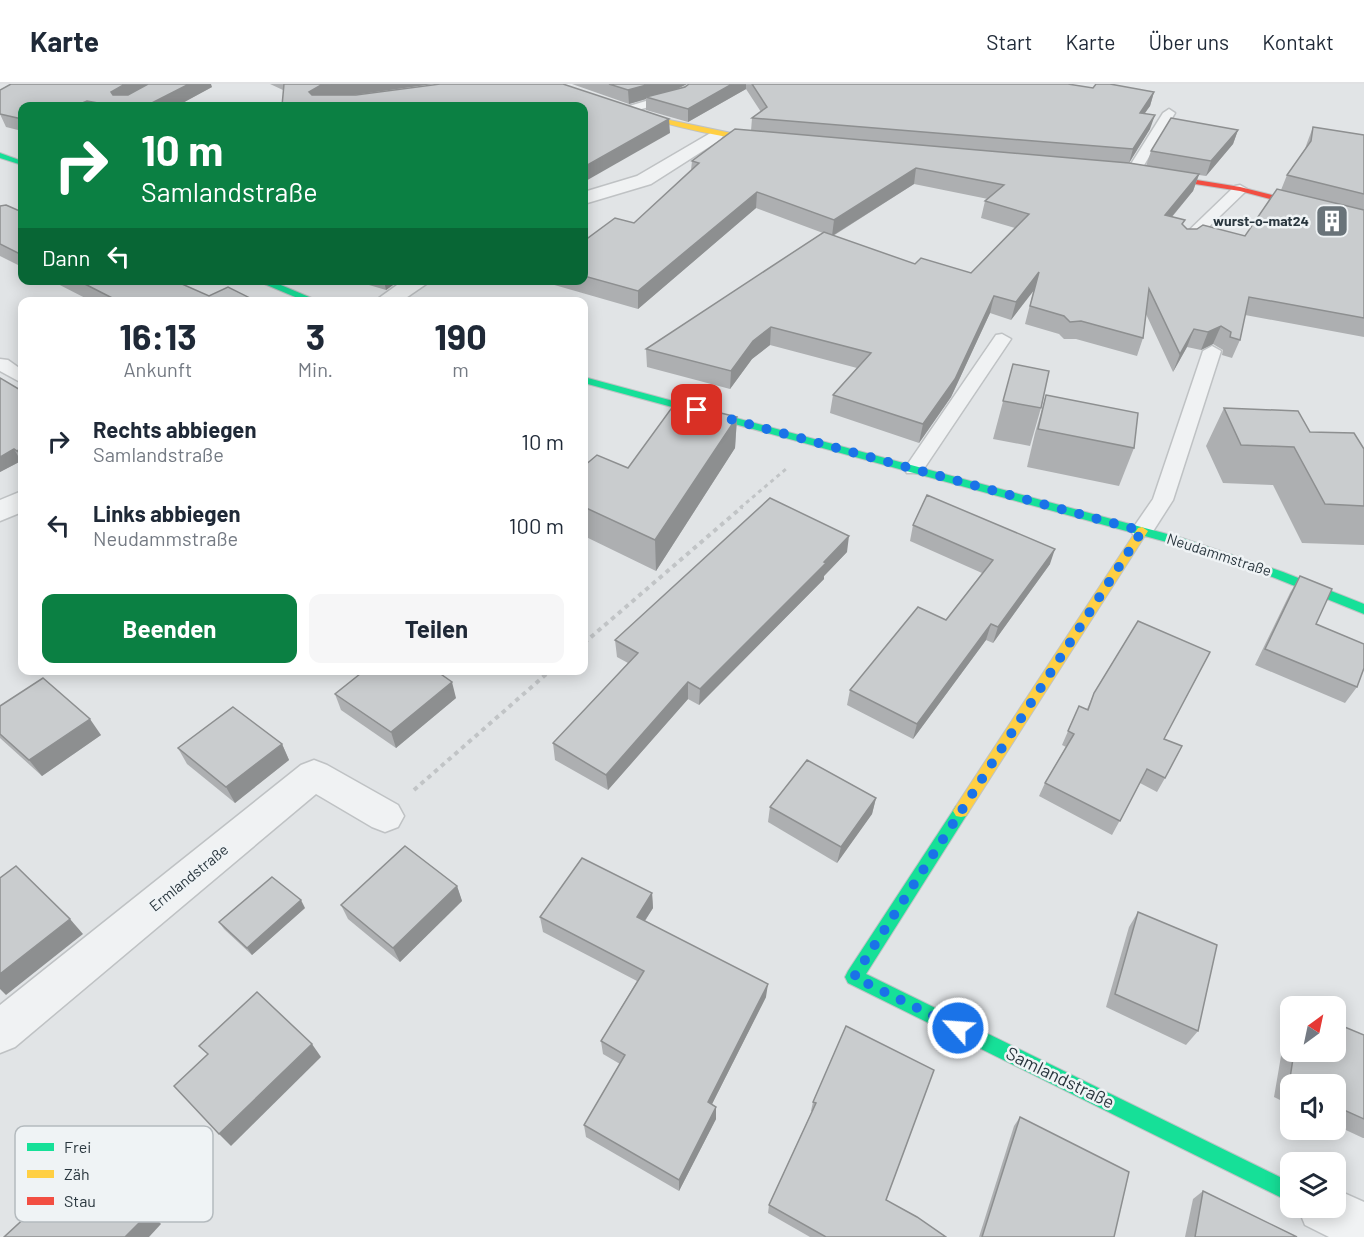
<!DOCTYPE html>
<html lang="de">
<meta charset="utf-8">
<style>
:root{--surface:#fff;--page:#f6f6f7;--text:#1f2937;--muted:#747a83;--line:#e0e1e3;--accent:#0b8043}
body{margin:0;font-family:Barlow,sans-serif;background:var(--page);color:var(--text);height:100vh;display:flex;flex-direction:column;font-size:22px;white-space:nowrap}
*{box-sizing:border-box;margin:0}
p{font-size:20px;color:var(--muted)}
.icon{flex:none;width:33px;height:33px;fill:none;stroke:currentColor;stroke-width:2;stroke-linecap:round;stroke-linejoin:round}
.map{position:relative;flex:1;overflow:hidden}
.drawer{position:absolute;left:18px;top:213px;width:570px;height:378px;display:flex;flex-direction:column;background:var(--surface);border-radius:12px;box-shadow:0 3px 15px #0003}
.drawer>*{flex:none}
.hud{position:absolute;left:18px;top:18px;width:570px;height:183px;border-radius:12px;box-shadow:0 3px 15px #0003;background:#0b8043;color:#fff;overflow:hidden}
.needle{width:39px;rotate:33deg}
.controls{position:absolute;left:1280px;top:912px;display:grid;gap:12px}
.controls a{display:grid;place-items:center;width:66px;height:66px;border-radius:12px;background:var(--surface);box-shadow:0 3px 15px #0003;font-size:30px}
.pin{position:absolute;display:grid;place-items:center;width:51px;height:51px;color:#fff;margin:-26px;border-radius:12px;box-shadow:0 3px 9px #0006}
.me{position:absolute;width:66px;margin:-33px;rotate:296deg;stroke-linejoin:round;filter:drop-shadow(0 0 4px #0008)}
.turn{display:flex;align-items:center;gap:21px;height:126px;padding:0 24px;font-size:27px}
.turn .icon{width:78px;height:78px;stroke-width:2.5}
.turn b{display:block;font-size:42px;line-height:51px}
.then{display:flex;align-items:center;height:57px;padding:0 24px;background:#0003;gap:12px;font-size:22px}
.eta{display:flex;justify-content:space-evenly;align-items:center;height:102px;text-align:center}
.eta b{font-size:36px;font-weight:700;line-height:42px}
.primary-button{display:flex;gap:12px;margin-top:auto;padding:12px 24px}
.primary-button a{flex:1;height:69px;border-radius:12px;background:var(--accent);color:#fff;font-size:24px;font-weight:700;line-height:69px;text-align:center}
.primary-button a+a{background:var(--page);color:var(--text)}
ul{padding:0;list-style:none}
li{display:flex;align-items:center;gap:18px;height:84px;padding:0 24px}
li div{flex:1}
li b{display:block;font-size:22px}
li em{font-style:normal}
header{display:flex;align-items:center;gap:36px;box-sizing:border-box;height:84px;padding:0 30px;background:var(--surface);border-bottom:2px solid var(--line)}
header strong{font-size:28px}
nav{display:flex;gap:33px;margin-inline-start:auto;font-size:21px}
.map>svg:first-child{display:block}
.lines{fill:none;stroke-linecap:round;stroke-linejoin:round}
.lane-casing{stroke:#bfc2c4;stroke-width:3}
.street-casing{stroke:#bfc2c4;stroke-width:3}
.fast-casing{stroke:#bfc2c4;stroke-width:2}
.slow-casing{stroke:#bfc2c4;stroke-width:2}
.jam-casing{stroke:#bfc2c4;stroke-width:2}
.path-far1{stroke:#c1c4c6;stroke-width:3;stroke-dasharray:4 4;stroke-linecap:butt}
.path{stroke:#c1c4c6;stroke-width:4;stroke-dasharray:4.5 4.5;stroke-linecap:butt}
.lane{fill:#f0f2f3;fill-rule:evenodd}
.street{fill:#f0f2f3;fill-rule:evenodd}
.fast{fill:#16e098;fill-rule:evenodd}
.slow{fill:#ffcf43;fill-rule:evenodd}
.jam{fill:#f24e42;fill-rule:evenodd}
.wall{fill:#adafb1;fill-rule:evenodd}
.shaded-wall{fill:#8d8f90}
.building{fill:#c9ccce;stroke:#8d8f90;stroke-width:1.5}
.route{stroke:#1a73e8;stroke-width:10;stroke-dasharray:0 18}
.labels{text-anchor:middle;stroke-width:5;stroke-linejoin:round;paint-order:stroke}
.far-poi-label{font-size:14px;font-weight:bold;fill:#29363e;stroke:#eff3f5;text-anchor:end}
.street-label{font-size:15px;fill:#29363e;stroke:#eff3f5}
.near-street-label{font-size:18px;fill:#29363e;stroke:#eff3f5}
.key{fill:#eff3f5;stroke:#b4babe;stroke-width:1.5}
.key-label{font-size:16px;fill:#29363e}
</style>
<header>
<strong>Karte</strong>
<nav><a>Start</a><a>Karte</a><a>Über uns</a><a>Kontakt</a></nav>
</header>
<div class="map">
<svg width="1364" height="1153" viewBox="0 0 1364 1153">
<rect width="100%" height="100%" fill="#e1e4e6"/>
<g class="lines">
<defs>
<g id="lane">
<path d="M692 0H707L684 14 622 30 616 26 676 8Z"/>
<path d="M1169 25 1175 29 1140 88 1133 92 1128 91 1126 88 1163 29Z"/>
<path d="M1240 101 1247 105 1245 108 1191 160H1181L1178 157 1181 154 1235 102Z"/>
<path d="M1002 250 1011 255 921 389H907L904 385 907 381 996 251Z"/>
<path d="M1212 262 1221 267 1173 416 1150 452H1134L1131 447 1153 415 1203 267Z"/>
<path d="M0 275 8 276 22 286V299L0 287Z"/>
</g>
<g id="street">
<path d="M714 47 723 52 720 56 651 100 584 120V108L637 92Z"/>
<path d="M404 196H432L400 218H381L379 214Z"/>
<path d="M22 407V428L0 437V416Z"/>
<path d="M314 676 327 681 398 721 404 732 398 743 385 748 372 743 316 710 15 963 0 969V921L301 681Z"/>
<path d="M1335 1105 1364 1118V1153H1329L1305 1141 1298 1124H1335Z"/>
</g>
<g id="fast">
<path d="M0 69 22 77V81L0 74Z"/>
<path d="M255 196H269L321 218H307Z"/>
<path d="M584 293 1182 454 1283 488 1364 520V530L1275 494 1174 460 584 299Z"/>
<path d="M961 721 966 722 969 727 966 732 866 890 1290 1098V1118L848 899 845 893 848 887 956 722Z"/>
</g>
<g id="slow">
<path d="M546 0H555L660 34 774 58 770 60C710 52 651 37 593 18 578 13 559 9 546 0Z"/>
<path d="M1142 443 1148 447 966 732 961 733 956 732 953 727 956 722 1138 444Z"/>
</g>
<path id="jam" d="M1153 89 1240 103 1364 134V140L1240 107 1150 93V89Z"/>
</defs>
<use href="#lane" class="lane-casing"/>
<use href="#street" class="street-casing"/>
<use href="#fast" class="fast-casing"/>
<use href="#slow" class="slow-casing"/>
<use href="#jam" class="jam-casing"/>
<path class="path-far1" d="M740 424 786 385"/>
<g class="path">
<path d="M584 559 742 423"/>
<path d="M414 706 551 586"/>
</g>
<use href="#lane" class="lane"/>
<use href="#street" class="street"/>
<use href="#fast" class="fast"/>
<use href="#slow" class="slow"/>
<use href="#jam" class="jam"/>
</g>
<g class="wall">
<path d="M270 0H433L354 11 670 49 283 6Z"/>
<path d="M572 0H687L679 4 685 3 689 0H1068L1093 4 1154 8 1150 22 1144 29 1150 45 1129 79 1146 82 1151 67 1238 46 1233 60 1206 92 1199 91 1193 107 1172 133 1187 145 1245 152 1281 106 1287 91 1305 65 1307 59 1313 43 1364 51V253L1245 231 1240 256 1232 274 1222 271 1223 266 1213 260 1201 266 1187 263 1173 288 1146 230 1143 254 1137 272 1076 255H1064L1059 250 1025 240 1034 205 1011 236 990 229 951 313 919 359 830 329 833 311 857 284 770 261 752 275 730 305 647 283 646 265 823 149 756 124 638 225 551 200V196H584V157L634 139 691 86 692 77 751 47 752 34 761 28 746 5 688 38 646 26V15L629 20ZM914 100 988 115 985 117 981 134 1015 144 971 189 915 180 833 152Z"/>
<path d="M212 3 177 22H22V47L6 43 0 30V6Z"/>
<path d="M0 122 22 128V183L0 172Z"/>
<path d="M50 196H173L209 212 258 218H93Z"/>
<path d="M352 196H400L386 206Z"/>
<path d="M1013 280 1041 324 1030 362 993 355Z"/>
<path d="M22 307V378L21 377 0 388Z"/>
<path d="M1046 311 1134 364 1119 402 1027 383 1035 349Z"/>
<path d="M1224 324 1310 348 1364 365V461L1302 459 1273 401 1223 399 1206 362Z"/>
<path d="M737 333 735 364 656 487 584 452V382L628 384Z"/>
<path d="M913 441 1050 480 993 559 986 556 913 655 847 621 850 606 946 536 982 489 910 457Z"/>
<path d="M847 468 824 492V495L699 621 688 615 608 706 555 676 553 659 628 579 617 573 615 556Z"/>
<path d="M1300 492 1316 540 1357 603 1345 619 1255 581 1290 509Z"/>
<path d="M1094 609 1164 655 1165 694 1157 708 1140 699 1112 751 1039 712 1045 699 1066 663 1062 661 1079 622 1087 625Z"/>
<path d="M335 610 456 614 396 664 341 626Z"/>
<path d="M0 622 101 651 42 692 0 654Z"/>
<path d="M282 660 289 676 235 719 187 680 178 664Z"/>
<path d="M876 714 872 730 837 779 768 738 770 723Z"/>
<path d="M457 802 462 817 400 878 348 835 341 821Z"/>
<path d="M652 809 653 824 645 837 766 913 712 1020 716 1035 679 1107 586 1053 584 1041 620 980 603 970 601 957 637 897 543 848 540 833Z"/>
<path d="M305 824 252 871 224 845 219 838Z"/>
<path d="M1138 828 1198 947 1186 961 1106 923 1129 843Z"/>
<path d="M1290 934V968H1335L1364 951V1054H1363L1335 1041V1000H1290V1021L1274 1013 1287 937Z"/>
<path d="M846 942 886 1116 946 1153H810L768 1129 769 1121 812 1027H811L813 1018Z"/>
<path d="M1020 1033 1114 1153H979L1014 1042Z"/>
<path d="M1203 1107 1297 1153H1185L1193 1115Z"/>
</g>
<g class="shaded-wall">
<path d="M125 0H153L116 22 111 8Z"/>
<path d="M189 0H211L212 3 177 22H146Z"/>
<path d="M331 0H433L324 15 313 22 309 8 321 1Z"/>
<path d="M650 0H687L675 6 646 13V15L629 20 628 6Z"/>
<path d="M732 0H746V5L688 38V25Z"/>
<path d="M1154 8 1150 22 1136 42 1140 29Z"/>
<path d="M87 17 89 22H75Z"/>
<path d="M1155 31 1150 45 1129 79 1133 65Z"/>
<path d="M669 35 670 49 584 98V83Z"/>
<path d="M1238 46 1233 60 1206 92 1211 77Z"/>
<path d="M916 84 914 100 832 152 834 136Z"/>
<path d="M1199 90 1193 107 1159 148 1165 131Z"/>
<path d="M757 108 756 124 638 225V207Z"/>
<path d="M1039 188 1035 205 1011 236 1016 218Z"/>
<path d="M384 196H400L386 206Z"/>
<path d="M994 212 990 229 951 313 919 359 923 340Z"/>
<path d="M1221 242 1213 260 1201 266 1208 248Z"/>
<path d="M771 243 770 261 752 275 730 305 731 287 753 257Z"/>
<path d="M1194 245 1187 263 1173 288 1180 270Z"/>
<path d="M737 333 735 364 656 487 655 456Z"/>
<path d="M22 364V376L17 367Z"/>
<path d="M14 365 21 377 0 388V373Z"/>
<path d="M849 452 847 468 824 492V495L699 621 700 605Z"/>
<path d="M1055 465 1050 480 993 559 998 543Z"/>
<path d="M991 540 986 556 913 655 917 640Z"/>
<path d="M452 598 456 614 396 664 391 648Z"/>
<path d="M688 598V615L608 706 606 691Z"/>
<path d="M90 635 101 651 42 692 29 676Z"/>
<path d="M282 660 289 676 235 719 226 703Z"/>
<path d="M876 714 872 730 837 779 841 763Z"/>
<path d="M457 802 462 817 400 878 393 864Z"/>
<path d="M652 809 653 824 638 847 637 833Z"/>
<path d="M301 816 305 824 252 871 247 864Z"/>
<path d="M70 835 83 850 6 911 0 905V890Z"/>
<path d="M768 900 766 913 707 1030 708 1018Z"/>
<path d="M312 960 321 973 231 1062 219 1050Z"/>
<path d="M716 1023V1035L679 1107V1096Z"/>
<path d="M95 1069 109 1080 161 1140 149 1153H125Z"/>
</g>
<g class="building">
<path d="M11 0H125L111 8 113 11H128L148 0H189L146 22H115L87 17 75 22H22V35L0 30V6Z"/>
<path d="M284 0H331L321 1 309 8 312 11H356L440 0H563L669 35 584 83V22H282Z"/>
<path d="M609 0H650L628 6Z"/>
<path d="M689 0H732L688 25 646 13 685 3Z"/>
<path d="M752 0H1068L1093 4 1096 0H1110L1154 8 1140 29 1155 31 1133 65 752 34 767 23Z"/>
<path d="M1171 34 1238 46 1211 77 1151 67Z"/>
<path d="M1313 43 1364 51V110L1287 91 1311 57Z"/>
<path d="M735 45 1129 79 1199 90 1165 131 1185 136 1182 140 1187 145H1197L1203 141 1245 152 1277 105 1364 126V234L1249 213 1240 256 1230 253 1231 248 1221 242 1208 248 1194 245 1180 270 1149 205 1143 254 1081 237 1070 238 1064 232 1030 222 1039 188 1016 218 994 212 955 295 923 340 833 311 871 269 771 243 753 257 731 287 646 265 824 148 915 180 921 174 971 189 1029 130 985 117 1004 101 916 84 834 136 757 108 638 207 584 192V157L615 134 634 139 699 79 692 77Z"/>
<path d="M6 121 22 128V171L0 160V122Z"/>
<path d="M77 196H173L209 212 228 203 258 218H120Z"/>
<path d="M1013 280 1049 287 1041 324 1003 317Z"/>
<path d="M0 294 22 307V364L17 367 14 365 0 373Z"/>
<path d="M1046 311 1138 329 1134 364 1038 345Z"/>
<path d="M676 318 737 333 655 456 584 423V382L597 371 628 384Z"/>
<path d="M1224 324 1298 327 1310 348 1354 349 1364 365V422L1325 420 1294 363 1241 361Z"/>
<path d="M927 411 1055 465 998 543 991 540 917 640 850 606 918 523 946 536 993 476 913 441Z"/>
<path d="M770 414 849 452 824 478 826 479 700 605 688 598 606 691 553 659 638 569 615 556Z"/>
<path d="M1300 492 1332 505 1316 540 1364 560V584L1357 603 1265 565Z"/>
<path d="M1138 537 1210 568 1164 655 1182 662 1165 694 1147 685 1120 737 1045 699 1074 650 1068 647 1079 622 1088 626 1094 609Z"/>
<path d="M365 586H435L452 598 391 648 335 610Z"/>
<path d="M43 594 90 635 29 676 0 650V622Z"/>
<path d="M233 623 282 660 226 703 178 664Z"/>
<path d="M807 676 876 714 841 763 770 723Z"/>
<path d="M405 762 457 802 393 864 341 821Z"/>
<path d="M582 774 652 809 637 833 768 900 708 1018 716 1023 679 1096 584 1041 625 971 601 957 644 887 540 833Z"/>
<path d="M16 782 70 835 0 890V794Z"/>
<path d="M272 793 301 816 247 864 219 838Z"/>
<path d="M1138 828 1217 861 1198 947 1115 910Z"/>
<path d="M257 908 312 960 219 1050 174 1002 208 970 199 962Z"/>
<path d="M1335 939 1364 951V1035L1335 1022V1000L1289 1001 1294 968H1335Z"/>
<path d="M846 942 934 986 886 1116 917 1133 946 1153H826L769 1121 816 1019 813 1018Z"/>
<path d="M1020 1033 1129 1088 1114 1153H982Z"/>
<path d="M95 1069 148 1130 125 1153H4Z"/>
<path d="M1203 1107 1297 1153H1195Z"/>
</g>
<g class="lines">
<path class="route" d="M697 326 1142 447 854 893 958 944"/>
</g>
<defs>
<symbol id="building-square" viewBox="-11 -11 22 22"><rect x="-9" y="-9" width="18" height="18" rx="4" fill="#697379" stroke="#eff3f5"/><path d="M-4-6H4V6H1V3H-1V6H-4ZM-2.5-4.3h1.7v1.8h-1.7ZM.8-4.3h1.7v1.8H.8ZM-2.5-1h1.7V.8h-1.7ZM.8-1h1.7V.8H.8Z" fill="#fff"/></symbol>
</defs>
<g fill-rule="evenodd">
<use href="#building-square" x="1313" y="118" width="38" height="38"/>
</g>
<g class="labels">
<g class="far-poi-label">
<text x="1309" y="142">wurst-o-mat24</text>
</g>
<g class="street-label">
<text transform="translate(1219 471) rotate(18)" y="5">Neudammstraße</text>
<text transform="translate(189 794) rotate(-39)" y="5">Ermlandstraße</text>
</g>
<g class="near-street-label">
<text transform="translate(1060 994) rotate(26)" y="6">Samlandstraße</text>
</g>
</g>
<rect x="15" y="1042" width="198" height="96" rx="9" class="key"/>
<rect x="27" y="1059" width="27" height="8" fill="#16e098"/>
<rect x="27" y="1086" width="27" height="8" fill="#ffcf43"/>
<rect x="27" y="1113" width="27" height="8" fill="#f24e42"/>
<g class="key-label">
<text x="64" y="1069">Frei</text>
<text x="64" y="1096">Zäh</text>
<text x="64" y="1123">Stau</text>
</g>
</svg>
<div class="controls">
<a><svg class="needle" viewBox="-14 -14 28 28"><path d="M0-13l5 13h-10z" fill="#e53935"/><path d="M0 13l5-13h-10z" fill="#747a83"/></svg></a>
<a><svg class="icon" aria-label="sound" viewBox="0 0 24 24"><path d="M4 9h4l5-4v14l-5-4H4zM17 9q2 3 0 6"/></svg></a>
<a><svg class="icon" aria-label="layers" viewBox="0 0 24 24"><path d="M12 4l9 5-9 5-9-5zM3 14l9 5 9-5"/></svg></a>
</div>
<div class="pin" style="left:697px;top:326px;background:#d93025"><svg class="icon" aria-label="arrive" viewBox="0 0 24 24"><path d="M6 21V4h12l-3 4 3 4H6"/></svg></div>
<svg class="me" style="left:958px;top:944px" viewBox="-20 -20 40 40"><circle r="17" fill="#1a73e8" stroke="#fff" stroke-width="3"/><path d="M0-11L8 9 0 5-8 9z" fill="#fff"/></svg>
<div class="hud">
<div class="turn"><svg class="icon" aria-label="right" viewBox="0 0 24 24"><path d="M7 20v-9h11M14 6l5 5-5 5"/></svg><div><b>10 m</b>Samlandstraße</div></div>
<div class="then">Dann<svg class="icon" aria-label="left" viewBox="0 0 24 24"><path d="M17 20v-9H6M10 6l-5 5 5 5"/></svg></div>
</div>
<section class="drawer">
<div class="eta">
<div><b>16:13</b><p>Ankunft</p></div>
<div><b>3</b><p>Min.</p></div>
<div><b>190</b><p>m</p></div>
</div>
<ul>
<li><svg class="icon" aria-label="right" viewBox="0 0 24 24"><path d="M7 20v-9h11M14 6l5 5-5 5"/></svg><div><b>Rechts abbiegen</b><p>Samlandstraße</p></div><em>10 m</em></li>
<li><svg class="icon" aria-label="left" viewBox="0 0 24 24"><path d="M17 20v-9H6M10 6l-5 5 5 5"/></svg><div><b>Links abbiegen</b><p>Neudammstraße</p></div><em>100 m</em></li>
</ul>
<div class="primary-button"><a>Beenden</a><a>Teilen</a></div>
</section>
</div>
